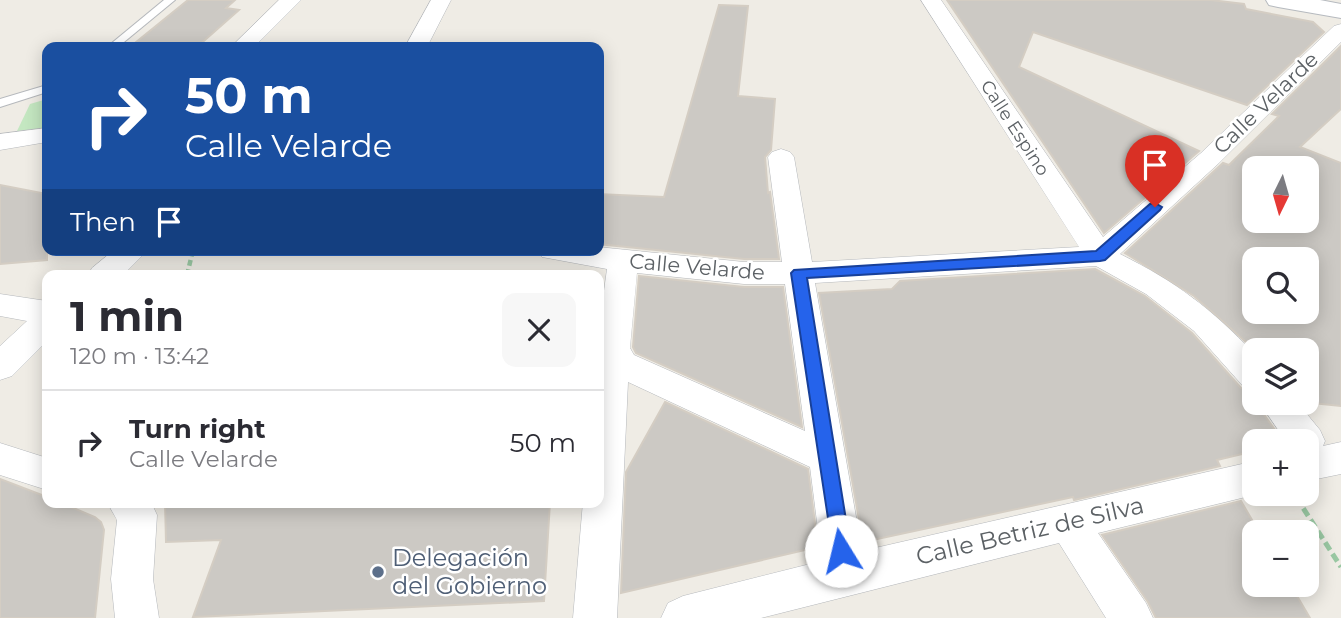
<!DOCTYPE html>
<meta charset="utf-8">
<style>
:root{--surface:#fff;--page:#f7f7f7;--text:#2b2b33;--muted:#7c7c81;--line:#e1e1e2}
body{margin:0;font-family:Montserrat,sans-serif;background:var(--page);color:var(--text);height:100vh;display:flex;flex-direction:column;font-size:26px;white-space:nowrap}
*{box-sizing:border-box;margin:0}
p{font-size:23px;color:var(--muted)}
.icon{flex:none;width:38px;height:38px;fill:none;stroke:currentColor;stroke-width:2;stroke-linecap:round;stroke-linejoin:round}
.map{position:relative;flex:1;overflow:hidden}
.sheet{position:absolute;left:42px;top:270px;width:562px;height:238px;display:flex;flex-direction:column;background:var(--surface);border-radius:14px;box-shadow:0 4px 18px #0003}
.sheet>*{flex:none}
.hud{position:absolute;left:42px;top:42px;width:562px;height:214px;border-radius:14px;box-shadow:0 4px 18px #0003;background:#1a4fa0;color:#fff;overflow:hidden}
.needle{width:46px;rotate:185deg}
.controls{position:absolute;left:1242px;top:156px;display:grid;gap:14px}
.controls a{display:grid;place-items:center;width:77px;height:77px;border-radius:14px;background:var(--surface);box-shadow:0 4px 18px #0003;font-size:35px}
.pin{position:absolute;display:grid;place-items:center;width:60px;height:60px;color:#fff;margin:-72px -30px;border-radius:50% 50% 50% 0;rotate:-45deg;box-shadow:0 0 7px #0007}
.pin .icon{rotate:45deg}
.me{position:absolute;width:77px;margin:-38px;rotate:351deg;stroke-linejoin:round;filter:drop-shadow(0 0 5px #0008)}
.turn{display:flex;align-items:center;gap:24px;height:147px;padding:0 28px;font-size:32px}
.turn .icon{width:91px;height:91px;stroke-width:2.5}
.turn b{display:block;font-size:49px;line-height:60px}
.then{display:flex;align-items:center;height:66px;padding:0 28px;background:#0003;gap:14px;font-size:26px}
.round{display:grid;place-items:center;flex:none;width:74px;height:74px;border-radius:14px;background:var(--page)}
.summary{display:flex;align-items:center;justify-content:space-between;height:119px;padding:0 28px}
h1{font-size:42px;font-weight:700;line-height:52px}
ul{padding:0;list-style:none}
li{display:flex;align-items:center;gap:21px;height:105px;padding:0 28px;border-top:2px solid var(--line)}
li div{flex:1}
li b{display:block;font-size:26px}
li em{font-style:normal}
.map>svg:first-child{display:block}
.green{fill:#c4e7c1}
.building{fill:#ccc9c4;stroke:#d4cdc3;stroke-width:2;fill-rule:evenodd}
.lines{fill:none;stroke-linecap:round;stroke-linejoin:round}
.lane-casing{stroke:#b5b8bc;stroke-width:2}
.street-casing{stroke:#b5b8bc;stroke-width:1}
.secondary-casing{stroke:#b6babf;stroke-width:2}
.path-far1{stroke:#9ac8a3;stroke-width:4.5;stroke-dasharray:6 3.5;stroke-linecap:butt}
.path{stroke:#9ac8a3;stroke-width:5;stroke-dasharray:9 4.5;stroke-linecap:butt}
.lane{fill:#fff;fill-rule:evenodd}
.street{fill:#fff;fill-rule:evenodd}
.secondary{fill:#fff;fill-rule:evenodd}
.route{fill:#2563eb;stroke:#184099;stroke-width:2}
.service-dot{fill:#5c6f8a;stroke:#fff;stroke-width:2.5}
.labels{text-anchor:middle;stroke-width:5;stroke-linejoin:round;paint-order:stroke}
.far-street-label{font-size:18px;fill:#5c6165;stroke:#fff}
.street-label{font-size:21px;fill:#5c6165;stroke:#fff}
.near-street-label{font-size:24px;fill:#5c6165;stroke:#fff}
.near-service-label{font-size:24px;fill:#4e5e75;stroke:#fff;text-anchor:start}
</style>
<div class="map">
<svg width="1341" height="618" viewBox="0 0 1341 618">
<rect width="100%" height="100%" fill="#efece5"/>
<path class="green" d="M47 99V128L17 131 30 104Z"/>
<g class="building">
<path d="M188 0H235L226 8 239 10 197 47H130Z"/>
<path d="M947 0H1211L1244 4 1246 9 1313 22 1324 32 1247 105 1033 32 1019 67 1199 151 1104 233Z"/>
<path d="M719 5 748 6 738 96 775 99 771 150 765 157 768 193 770 192 779 259H744L598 244V194L664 197Z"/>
<path d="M1341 46V109L1300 147 1341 163V406L1302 402H1307V350H1255L1194 296 1125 253 1223 163 1229 165 1279 116 1272 114ZM1255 168H1307V220H1255ZM1255 259H1307V312H1255Z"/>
<path d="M0 185 47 194V260L0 264Z"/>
<path d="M1095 269 1145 296 1192 333 1241 388 1255 391V402L1283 441H1255V451L1217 460 1220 466 1074 500 1073 497 863 542 819 293 892 289 900 281Z"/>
<path d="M639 276 744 287H783L802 427 636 353 633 347Z"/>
<path d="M665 402 808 469 818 547 621 593 626 472Z"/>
<path d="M0 479 47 497V502H59L95 517 101 522 104 530 95 618H0Z"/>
<path d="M1241 501 1259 532H1255V584H1290L1310 618H1156L1148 602 1102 535Z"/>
<path d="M165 502H550L544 601 193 617 221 540 166 542Z"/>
</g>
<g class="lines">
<defs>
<g id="lane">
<path d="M164 0H175L118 47H107Z"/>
<path d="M47 85V92L0 107V99Z"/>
</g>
<g id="street">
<path d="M279 0H301L254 47H231Z"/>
<path d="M431 0H451L427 47H405Z"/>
<path d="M921 0H941L1103 237 1201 153 1334 26 1341 24V42L1219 163 1120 254C1178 283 1210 308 1255 354V389L1243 386 1194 331 1146 294 1096 266 815 283 862 551 1255 461V494H1258L1098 533 1146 603 1153 618H1106L1059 543 761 618H661L668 603 683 596 822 561 810 467 628 382 617 618H573L583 502H598V334L607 269 542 257 538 250H598V247L744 262H782L768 157 772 152 781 149 790 152 794 157 812 262 1079 247ZM637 273 744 284H785L805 431 634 355 630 348Z"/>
<path d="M47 128V142L0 150V134Z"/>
<path d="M114 250H148L123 275H88L92 268Z"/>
<path d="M0 294 47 301V341L12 376 0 380V346L27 321 0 316Z"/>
<path d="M1259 402H1297L1320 430 1325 441 1323 446 1341 442V474L1307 481V441H1286Z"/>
<path d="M0 443 47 458V490L0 475Z"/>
<path d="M107 502H151L157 515 153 579 159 618H115L111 579 117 520Z"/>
</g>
<path id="secondary" d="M1266 0H1320L1341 4V18L1278 7 1269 5Z"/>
</defs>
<use href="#lane" class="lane-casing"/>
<use href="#street" class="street-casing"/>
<use href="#secondary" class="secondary-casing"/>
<path class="path-far1" d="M187 275 193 250"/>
<path class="path" d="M1296 497 1341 567"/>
<use href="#lane" class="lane"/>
<use href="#street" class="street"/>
<use href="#secondary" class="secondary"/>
</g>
<path class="route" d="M1155 203 1162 207 1160 210 1105 260 1100 261 807 278 851 551 848 558 841 561 834 558 791 273 794 270 1096 251 1150 204Z"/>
<circle class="service-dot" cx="378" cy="572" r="7"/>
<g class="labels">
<g class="far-street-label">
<text transform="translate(1015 128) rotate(57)" y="6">Calle Espino</text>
</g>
<g class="street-label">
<text transform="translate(1266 103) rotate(-44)" y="7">Calle Velarde</text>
<text transform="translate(697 267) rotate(5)" y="7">Calle Velarde</text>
</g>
<g class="near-street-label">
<text transform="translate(1030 531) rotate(-13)" y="8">Calle Betriz de Silva</text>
</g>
<g class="near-service-label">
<text x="392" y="566">Delegación<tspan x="392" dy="28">del Gobierno</tspan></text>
</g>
</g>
</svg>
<div class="controls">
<a><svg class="needle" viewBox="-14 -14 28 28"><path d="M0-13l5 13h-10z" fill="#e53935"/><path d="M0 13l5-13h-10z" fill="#7c7c81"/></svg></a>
<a><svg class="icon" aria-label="search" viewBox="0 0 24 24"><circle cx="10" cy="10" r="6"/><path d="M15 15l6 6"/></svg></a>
<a><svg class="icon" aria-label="layers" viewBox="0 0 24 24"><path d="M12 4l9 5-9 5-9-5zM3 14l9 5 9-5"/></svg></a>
<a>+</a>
<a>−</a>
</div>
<div class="pin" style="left:1155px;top:207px;background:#d93025"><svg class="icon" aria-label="arrive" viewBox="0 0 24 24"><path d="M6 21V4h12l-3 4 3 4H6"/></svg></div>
<svg class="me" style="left:841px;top:551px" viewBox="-20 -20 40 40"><circle r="19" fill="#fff"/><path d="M0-13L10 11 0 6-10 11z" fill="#2563eb"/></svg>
<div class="hud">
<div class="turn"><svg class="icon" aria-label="right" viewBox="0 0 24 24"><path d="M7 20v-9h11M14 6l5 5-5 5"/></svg><div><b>50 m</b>Calle Velarde</div></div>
<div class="then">Then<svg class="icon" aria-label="arrive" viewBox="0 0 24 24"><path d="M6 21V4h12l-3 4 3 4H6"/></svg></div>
</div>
<section class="sheet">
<div class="summary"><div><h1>1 min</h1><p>120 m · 13:42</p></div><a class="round"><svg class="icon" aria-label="close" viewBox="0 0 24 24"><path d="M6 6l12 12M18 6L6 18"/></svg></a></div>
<ul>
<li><svg class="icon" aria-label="right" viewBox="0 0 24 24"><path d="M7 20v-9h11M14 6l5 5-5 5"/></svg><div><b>Turn right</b><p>Calle Velarde</p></div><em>50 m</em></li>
</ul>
</section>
</div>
